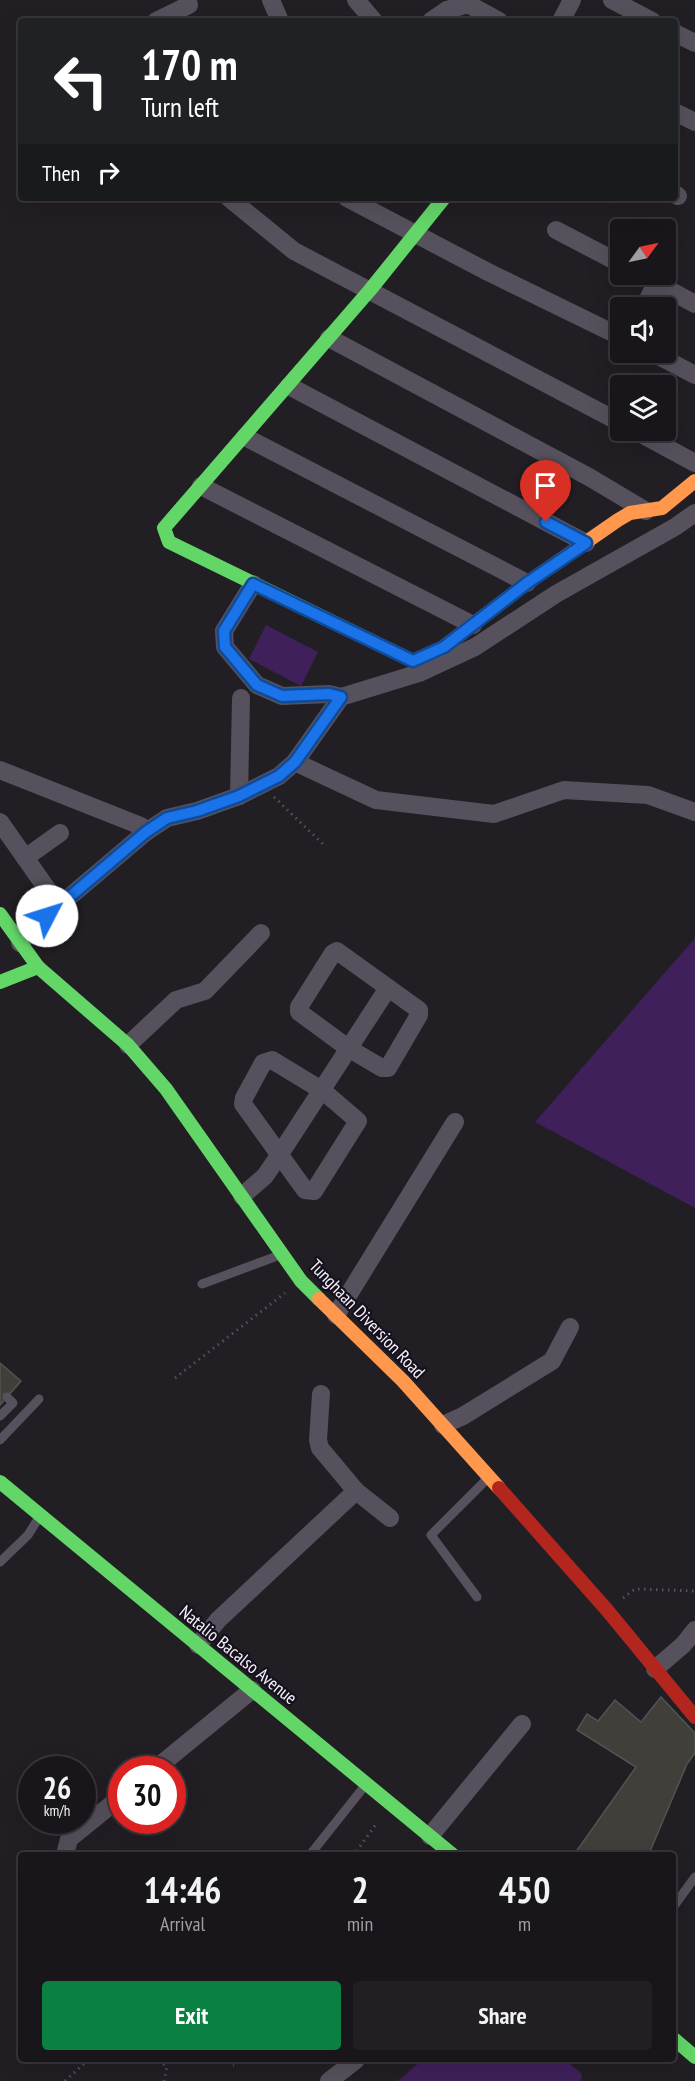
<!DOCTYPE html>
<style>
:root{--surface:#19161b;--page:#221f24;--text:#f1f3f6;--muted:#9f9fa3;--line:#37353a;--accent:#0b8043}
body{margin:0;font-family:"PT Sans Narrow",sans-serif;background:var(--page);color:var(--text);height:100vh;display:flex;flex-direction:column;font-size:22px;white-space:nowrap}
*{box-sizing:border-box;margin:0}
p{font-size:20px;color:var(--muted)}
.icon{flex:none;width:33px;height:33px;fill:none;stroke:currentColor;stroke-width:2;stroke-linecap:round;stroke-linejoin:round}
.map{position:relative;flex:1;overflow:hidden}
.panel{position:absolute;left:18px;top:1852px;width:658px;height:210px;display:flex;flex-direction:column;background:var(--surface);border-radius:6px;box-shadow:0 6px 24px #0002,0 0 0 2px var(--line)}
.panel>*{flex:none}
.banner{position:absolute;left:18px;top:18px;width:660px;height:183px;border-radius:6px;box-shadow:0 6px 24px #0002,0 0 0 2px var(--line);background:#202124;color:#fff;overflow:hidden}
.needle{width:39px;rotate:57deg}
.fabs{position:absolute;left:610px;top:219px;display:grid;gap:12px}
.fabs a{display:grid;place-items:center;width:66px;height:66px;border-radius:6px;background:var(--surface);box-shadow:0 6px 24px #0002,0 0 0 2px var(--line);font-size:30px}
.speed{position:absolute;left:18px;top:1756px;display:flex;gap:12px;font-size:30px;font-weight:700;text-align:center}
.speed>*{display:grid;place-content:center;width:78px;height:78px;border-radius:50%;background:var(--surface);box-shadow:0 6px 24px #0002,0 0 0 2px var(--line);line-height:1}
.speed small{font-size:15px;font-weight:400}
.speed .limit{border:9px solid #d22;background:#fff;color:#111}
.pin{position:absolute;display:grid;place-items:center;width:51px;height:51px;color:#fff;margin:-62px -26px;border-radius:50% 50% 50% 0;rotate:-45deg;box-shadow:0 0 6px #0007}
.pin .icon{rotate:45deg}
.me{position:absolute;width:66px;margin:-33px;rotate:50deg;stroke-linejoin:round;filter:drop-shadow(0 0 4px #0008)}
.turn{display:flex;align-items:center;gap:21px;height:126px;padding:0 24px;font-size:27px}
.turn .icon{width:78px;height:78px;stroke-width:2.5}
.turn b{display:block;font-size:42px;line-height:51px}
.then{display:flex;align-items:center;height:57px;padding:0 24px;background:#0003;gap:12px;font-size:22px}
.eta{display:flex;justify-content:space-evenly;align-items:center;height:102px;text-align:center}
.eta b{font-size:36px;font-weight:600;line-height:42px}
.cta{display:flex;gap:12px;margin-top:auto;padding:12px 24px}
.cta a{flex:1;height:69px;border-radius:6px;background:var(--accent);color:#fff;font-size:24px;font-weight:600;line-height:69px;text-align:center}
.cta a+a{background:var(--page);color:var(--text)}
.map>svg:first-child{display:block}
.green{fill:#3f205a}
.building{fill:#413f39;stroke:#545352;stroke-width:1.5}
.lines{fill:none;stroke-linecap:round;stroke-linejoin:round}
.path{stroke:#56525a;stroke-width:3;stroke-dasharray:1.5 4.5;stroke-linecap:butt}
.lane{stroke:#56515c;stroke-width:9}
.street{stroke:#56515c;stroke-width:18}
.fast{stroke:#63d668;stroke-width:14}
.slow{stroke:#ff974d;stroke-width:14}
.jam{stroke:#b3261e;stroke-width:14}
.route-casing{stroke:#114b97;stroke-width:15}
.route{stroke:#1a73e8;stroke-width:10}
.labels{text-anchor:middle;stroke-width:4.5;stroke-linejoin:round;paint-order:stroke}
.street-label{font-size:18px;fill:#f6f1fb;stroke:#17111e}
</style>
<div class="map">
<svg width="695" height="2081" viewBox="0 0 695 2081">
<rect width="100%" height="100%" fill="#211e24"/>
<g class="green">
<path d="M266 625 318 652 301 686 249 659Z"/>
<path d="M695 938V1208L535 1122Z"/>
<path d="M422 2060H565L582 2074 581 2081H398Z"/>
</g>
<g class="building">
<path d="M0 1363 21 1381 0 1405Z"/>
<path d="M661 1697 695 1733V1753L687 1764 648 1856H573L636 1767 577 1730 587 1714 598 1721 615 1700 641 1722Z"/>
</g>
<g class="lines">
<g class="path">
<path d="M274 797 325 846"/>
<path d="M175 1378 285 1293"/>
<path d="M623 1598 635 1589 695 1591"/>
<path d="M353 1856 377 1823"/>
<path d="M159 2060 167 2067 164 2081"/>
<path d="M222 2060 234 2065"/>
<path d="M65 2081 88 2060"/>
</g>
<g class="lane">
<path d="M202 1284 280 1255"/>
<path d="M0 1416 13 1403 7 1397"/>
<path d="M0 1440 39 1399"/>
<path d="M0 1562 28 1535 38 1519"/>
<path d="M477 1597 431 1535 487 1479"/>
<path d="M309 1856 363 1788"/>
<path d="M674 1906 695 1877"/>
</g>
<g class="street">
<path d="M271 0 280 21"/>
<path d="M356 0 374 21"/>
<path d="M612 0 652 21"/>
<path d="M156 21 189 5"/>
<path d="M431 21 447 10 468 4 499 21"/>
<path d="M561 21 572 0"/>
<path d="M675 33 695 43"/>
<path d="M675 112 695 122"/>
<path d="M675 194 678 196"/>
<path d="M229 198 294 251 621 423"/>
<path d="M347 198 488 272 621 337"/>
<path d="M556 230 621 264"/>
<path d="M640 274 695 304"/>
<path d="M644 308 656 283"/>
<path d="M329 338 589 477 646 511"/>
<path d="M651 352 695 375"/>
<path d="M289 386 586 543"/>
<path d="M634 430 695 463"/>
<path d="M245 437 527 583"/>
<path d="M201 486 473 625"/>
<path d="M253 584 224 631 225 647 257 685 282 696 329 694 341 697"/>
<path d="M295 762 376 800 494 814 564 790 648 795 695 812"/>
<path d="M0 770 141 826 146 832"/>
<path d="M239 796 241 698"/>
<path d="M0 822 59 906"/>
<path d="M25 858 60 833"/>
<path d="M20 943 35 926 146 832 167 818 197 811 239 796 279 776 295 762 341 697 419 673 475 647 556 594 675 527 695 513"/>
<path d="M337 951 419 1010V1015L388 1068H382L348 1048 299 1012V1007L333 953Z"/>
<path d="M128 1045 176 1000 205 991 261 933"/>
<path d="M272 1060 323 1091 358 1121 314 1191 305 1190 243 1104 244 1098 263 1063Z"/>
<path d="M242 1196 265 1176 280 1154 388 988"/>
<path d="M336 1315 455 1122"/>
<path d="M321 1394 318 1440 320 1448 356 1491 390 1518"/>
<path d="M443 1425 463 1416 552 1361 570 1327"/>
<path d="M198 1645 218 1620 356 1491"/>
<path d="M655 1669 683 1645 695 1630"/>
<path d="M154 1770 252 1690"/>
<path d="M430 1836 522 1724"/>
<path d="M68 1856 66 1851 69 1839 122 1796"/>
<path d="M329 2081 356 2060"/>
</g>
<g class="fast">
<path d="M442 648 413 661 169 542 164 528 370 290 444 198"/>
<path d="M0 914 38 967 128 1045 166 1089 301 1281 319 1299"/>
<path d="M0 982 38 967"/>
<path d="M0 1482 454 1856"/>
<path d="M674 2039 695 2057"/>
</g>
<g class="slow">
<path d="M442 648 527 583 618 520 630 513 662 508 695 481"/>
<path d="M319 1299 403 1381 499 1488"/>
</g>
<path class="jam" d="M499 1488 607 1610 695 1717"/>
</g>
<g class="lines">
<defs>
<path id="route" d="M47 916 146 832 167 818 197 811 239 796 279 776 295 762 341 697 329 694 282 696 257 685 225 647 224 631 253 584 413 661 444 647 527 583 586 543 546 522"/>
</defs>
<use href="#route" class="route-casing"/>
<use href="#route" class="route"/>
</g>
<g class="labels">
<g class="street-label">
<text transform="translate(367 1319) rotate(46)" y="6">Tunghaan Diversion Road</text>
<text transform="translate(238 1655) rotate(39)" y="6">Natalio Bacalso Avenue</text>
</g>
</g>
</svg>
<div class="fabs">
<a><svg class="needle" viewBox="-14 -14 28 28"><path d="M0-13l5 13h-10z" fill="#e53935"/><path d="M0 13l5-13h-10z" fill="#9f9fa3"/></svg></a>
<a><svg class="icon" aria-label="sound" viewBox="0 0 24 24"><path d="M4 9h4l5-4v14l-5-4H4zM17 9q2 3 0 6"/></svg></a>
<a><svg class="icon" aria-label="layers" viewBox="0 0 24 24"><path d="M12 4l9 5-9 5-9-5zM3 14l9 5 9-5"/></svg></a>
</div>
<div class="speed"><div>26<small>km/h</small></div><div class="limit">30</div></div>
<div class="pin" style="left:546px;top:522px;background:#d93025"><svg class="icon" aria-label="arrive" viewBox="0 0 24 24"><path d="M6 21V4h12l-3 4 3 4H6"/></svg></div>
<svg class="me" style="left:47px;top:916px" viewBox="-20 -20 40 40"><circle r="19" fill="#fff"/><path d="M0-13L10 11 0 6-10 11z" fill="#1a73e8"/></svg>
<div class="banner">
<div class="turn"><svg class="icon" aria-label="left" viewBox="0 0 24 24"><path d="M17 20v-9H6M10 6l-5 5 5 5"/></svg><div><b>170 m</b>Turn left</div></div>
<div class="then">Then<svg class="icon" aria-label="right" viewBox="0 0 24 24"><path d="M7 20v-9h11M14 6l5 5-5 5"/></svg></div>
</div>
<section class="panel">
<div class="eta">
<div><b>14:46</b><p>Arrival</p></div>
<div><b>2</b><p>min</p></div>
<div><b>450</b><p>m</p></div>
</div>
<div class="cta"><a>Exit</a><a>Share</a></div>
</section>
</div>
